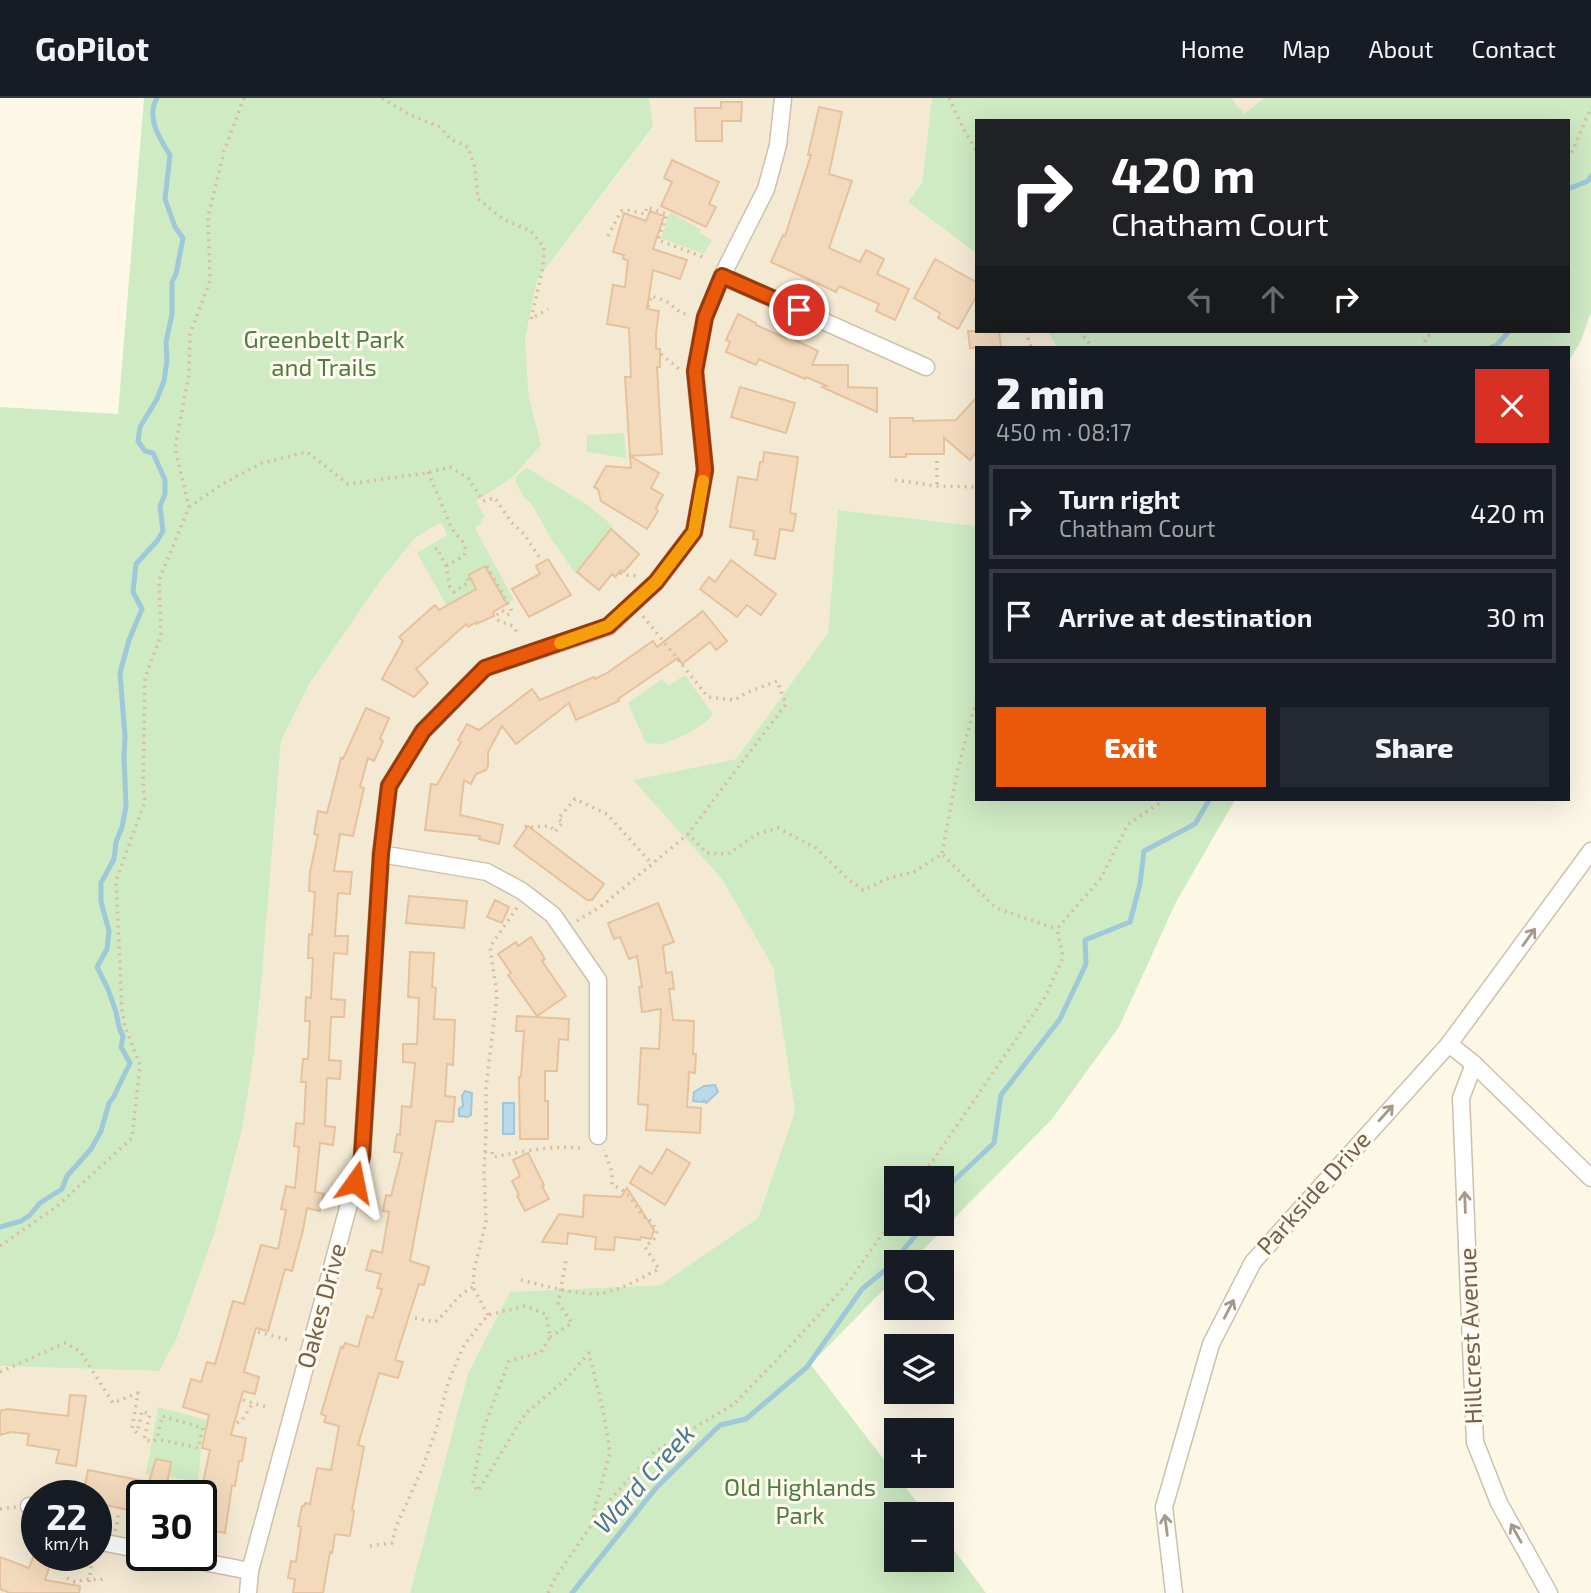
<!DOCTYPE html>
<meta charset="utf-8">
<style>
:root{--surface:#171b24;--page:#242831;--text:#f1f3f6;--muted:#9ea1a6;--line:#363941;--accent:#ea580c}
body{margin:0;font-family:"Exo 2",sans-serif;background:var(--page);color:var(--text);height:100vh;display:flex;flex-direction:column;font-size:26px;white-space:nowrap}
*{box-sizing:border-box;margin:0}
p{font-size:23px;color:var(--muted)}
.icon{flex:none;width:38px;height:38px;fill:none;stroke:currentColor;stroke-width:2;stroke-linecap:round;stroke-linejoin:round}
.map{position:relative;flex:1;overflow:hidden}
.sheet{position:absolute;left:975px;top:248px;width:595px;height:455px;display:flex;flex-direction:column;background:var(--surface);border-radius:0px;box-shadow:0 7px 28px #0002}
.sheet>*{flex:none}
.hud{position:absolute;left:975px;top:21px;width:595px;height:214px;border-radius:0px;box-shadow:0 7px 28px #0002;background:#202124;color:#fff;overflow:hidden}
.tools{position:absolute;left:884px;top:1068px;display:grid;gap:14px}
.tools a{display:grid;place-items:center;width:70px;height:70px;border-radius:0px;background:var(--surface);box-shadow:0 7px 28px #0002;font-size:35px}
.speed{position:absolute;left:21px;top:1382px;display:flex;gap:14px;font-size:35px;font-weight:700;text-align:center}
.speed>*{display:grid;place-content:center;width:91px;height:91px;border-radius:50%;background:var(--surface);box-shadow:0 7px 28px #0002;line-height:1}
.speed small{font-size:18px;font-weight:400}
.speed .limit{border:4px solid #111;border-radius:10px;background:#fff;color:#111}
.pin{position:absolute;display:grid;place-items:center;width:60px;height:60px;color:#fff;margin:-30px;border:4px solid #fff;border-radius:50%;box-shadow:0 2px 7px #0007}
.me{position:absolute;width:77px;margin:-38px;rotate:12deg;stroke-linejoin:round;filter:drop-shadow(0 0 5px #0008)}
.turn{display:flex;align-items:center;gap:24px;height:147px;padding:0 21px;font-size:32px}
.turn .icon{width:91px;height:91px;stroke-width:2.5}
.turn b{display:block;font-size:49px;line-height:60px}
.lanes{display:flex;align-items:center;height:66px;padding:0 21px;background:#0003;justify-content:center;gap:35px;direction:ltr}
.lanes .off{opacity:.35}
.round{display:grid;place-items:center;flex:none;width:74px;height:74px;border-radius:0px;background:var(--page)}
.headline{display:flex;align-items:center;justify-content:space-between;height:119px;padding:0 21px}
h1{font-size:42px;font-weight:800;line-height:52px}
.action{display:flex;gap:14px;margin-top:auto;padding:14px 21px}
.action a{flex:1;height:80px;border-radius:0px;background:var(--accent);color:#fff;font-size:28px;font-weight:800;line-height:80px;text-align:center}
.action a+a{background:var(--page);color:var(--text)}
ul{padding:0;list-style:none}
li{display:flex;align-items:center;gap:21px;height:94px;margin:0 14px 10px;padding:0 7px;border:4px solid var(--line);border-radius:0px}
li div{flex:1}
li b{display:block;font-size:26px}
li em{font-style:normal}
header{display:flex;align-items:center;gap:42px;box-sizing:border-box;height:98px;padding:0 35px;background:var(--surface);border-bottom:2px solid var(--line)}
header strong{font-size:33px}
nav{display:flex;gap:38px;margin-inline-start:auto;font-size:24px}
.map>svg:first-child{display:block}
.residential{fill:#f4ead4;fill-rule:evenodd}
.green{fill:#ceebc4;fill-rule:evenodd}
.water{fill:#badae7;stroke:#a0c8d9;stroke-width:2}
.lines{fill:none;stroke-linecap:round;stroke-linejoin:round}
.stream{stroke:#a0c8d9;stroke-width:5}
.building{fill:#f3dabd;stroke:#e5c29d;stroke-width:2}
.minor-casing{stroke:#cfc0ac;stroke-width:19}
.path{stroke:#d8bda0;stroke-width:3.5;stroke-dasharray:2 5;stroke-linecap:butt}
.minor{stroke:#fff;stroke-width:16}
.oneway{stroke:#a79889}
.route-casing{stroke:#983908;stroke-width:18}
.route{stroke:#ea580c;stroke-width:12}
.slow{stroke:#f59e0b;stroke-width:12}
.labels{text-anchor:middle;stroke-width:6;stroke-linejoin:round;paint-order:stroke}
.park-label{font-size:24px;fill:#4c7c42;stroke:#fffaed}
.street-label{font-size:24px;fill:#77604a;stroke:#fffaed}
.water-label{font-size:26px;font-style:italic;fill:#467a92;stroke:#fffaed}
</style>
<header>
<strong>GoPilot</strong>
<nav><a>Home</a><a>Map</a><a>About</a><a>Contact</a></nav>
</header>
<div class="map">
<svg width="1591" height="1495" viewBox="0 0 1591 1495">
<rect width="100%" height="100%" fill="#fdf7e6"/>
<g class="residential">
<path d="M649 0H932L922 85 908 104 976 155V233H1047L1058 250H976V428L838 412 828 535 736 661 634 682 721 780 773 869 795 1013 758 1120 660 1187 510 1194 468 1275 410 1495H0V1268L159 1273 176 1242 215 1134 242 1032 254 957 261 889 281 643 310 585 381 482 415 440 512 380 541 347 529 299 525 241 537 182 653 30ZM37 1398H96V1458H37ZM142 1398H201V1458H142Z"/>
<path d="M1231 0H1264L1244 16Z"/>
</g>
<g class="green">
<path d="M144 0H649L653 29 537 182 525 241 529 299 541 347 512 380 476 403 485 419 480 422 482 425 475 430 514 502 504 508 492 486 494 484 485 468 476 491 447 508 417 455 447 437 441 424 415 440 381 482 310 585 281 643 261 889 254 956 242 1032 215 1134 176 1242 159 1273 0 1268V309L118 316Z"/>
<path d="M932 0H1231L1244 16 1264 0H1591V214L1581 243 1568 264V250H1058L1047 233H1568V23H976V155L908 104 922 85Z"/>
<path d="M670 114 700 131V135L712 142 704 156 661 140Z"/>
<path d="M624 335 626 360 587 354V337Z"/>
<path d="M527 370 586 406 613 428 576 476 552 442 531 405 523 398 516 385V378Z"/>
<path d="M838 412 976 428V702H1235L1176 804 1119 929 1052 1021 911 1164H896V1179L797 1280 811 1267 926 1416H896V1461H942V1436L986 1495H410L468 1275 510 1194 660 1187 758 1120 795 1013 773 869 721 780 633 682 736 661 828 535ZM896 1080H942V1125H896Z"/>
<path d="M685 577 713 616C706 628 672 645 658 646 654 646 650 645 646 645L628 605 662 581 668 588Z"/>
<path d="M158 1309 207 1322 200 1351 201 1352 198 1383 146 1376Z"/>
</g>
<g class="water">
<path d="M715 987 718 994 706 1005 704 1002 703 1004 693 1003 694 994 704 988Z"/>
<path d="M465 993 472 995 471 1017 468 1019 459 1018V1011L463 1008 462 998Z"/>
<rect x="503" y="1005" width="11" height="31"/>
</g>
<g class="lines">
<g class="stream">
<path d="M1568 91 1588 83 1591 78"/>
<path d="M1489 250 1497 247 1509 233"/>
<path d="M942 1094 994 1045 1001 997 1060 921 1086 866 1085 842 1130 824 1140 786 1144 753 1195 726 1209 702"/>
<path d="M0 1129 21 1123 29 1118 40 1105 62 1091 67 1078 91 1051 101 1033 109 1005 113 1000 130 965 121 949 123 939 119 929 116 914 108 891 97 869 107 851 109 833 101 804V785L114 761 116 744 122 729 126 708 124 659 125 638 120 575 129 542 142 511 133 494 136 466 157 443 163 433 160 408 165 396V382L153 355 145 353 138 343 140 329 157 301 164 283 167 262 166 244 172 216V184L176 176 183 140 175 129 165 101 170 57C159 40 146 19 157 0"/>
<path d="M572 1495 656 1390 720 1327 746 1321 807 1269 862 1191 889 1169 926 1125"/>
</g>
</g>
<g class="building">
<path d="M721 4H742L741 23H722V43H696L695 10H721Z"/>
<path d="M819 9 842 14 829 76 852 83 829 150 860 164 866 152 884 161 877 176 909 191 895 222 876 213 879 206 839 188 836 194 771 164 783 137 785 138 811 57H808Z"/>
<path d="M672 62 719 84 709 106 716 109 706 129 661 108 672 84 664 80Z"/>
<path d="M650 113 664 118 653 151 687 162 680 181 653 172 647 211 659 213 656 235V251H660V269H657L662 356 630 358 625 279H631L629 230 607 226 613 187 625 189 628 162 623 161 624 157 613 154 624 115 646 123Z"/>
<path d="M935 161 976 184V199L958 231 938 220 940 215 914 200Z"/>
<path d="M738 216 756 225V227L786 240 787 238 818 253 812 267H848V289L877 290V314L822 289 827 288 806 279 805 281 759 261 756 267 726 254 730 244 726 242Z"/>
<path d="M968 233H999L1001 250H970Z"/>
<path d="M740 289 795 305 786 335 731 319Z"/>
<path d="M976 300V354L970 362 944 340V356H906V359H890V320H913V323L956 322Z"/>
<path d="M764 354 798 359 790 415 796 416 793 433 780 431 775 461 755 457 758 442 753 441 754 433 730 429 738 379 757 382 760 364H763Z"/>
<path d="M630 358 659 375 651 390 663 397 656 410 658 413 647 431 601 403 598 391 594 389 606 368 631 370Z"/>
<path d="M611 431 639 456 624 474 621 472 615 479 612 476 599 492 577 474Z"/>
<path d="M548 461 571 497 529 519 512 491 540 476 536 468Z"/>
<path d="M731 462 776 496 761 517 747 507 737 519 700 491 709 479 715 484Z"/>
<path d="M485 468 507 506 493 514 494 518 476 526V524L468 529 466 526 416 571 428 585 414 599 382 581 403 543 399 539 435 507 439 512 476 491 469 477Z"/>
<path d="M703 513 727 543 716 552 710 544 682 566 678 560 618 601 619 603 576 622 569 605 516 646 502 628 488 654V668L486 672 476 676 471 686 464 682 460 717 503 727 499 746 479 741 480 738 425 732 431 686 437 687 461 644 458 642 467 626 479 632 532 591 540 602 594 579 595 581 607 575 653 543 657 549Z"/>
<path d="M366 610 389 620 380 641 383 643 374 663 368 660 360 689 364 690 353 738 340 736 334 773 352 774 350 796 338 795 335 838H348L347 856 334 855 331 901 345 902 344 919H331L329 962 341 963 340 981 327 980 325 1028 335 1029 333 1047 320 1045 315 1094 324 1096 320 1113 307 1110 303 1132 292 1173 285 1171 268 1233 256 1230 244 1274 259 1279 255 1296 243 1293 231 1337 246 1340 242 1363H239L235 1388 232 1387 225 1435 201 1430V1394L210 1352 202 1350 209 1317 183 1309 191 1281 201 1284 207 1264 215 1266 233 1203 244 1206 261 1147 278 1151 286 1112 281 1111 286 1088 295 1090 299 1049 294 1048 296 1025 304 1026 306 984H301L303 961H308L310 923H305L306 899 311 900 313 860H308L309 836 312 837 315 794 309 793 310 774 318 737 314 736 318 713 327 715 341 660 343 661Z"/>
<path d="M528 728 604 786 592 802H587L514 748Z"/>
<path d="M409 798 467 803 464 830 406 825Z"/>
<path d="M495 802 509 809 502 825 487 819Z"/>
<path d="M658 805 674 844 663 848 666 875 672 874 674 891H669L673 922 694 923 693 956H696L695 975 689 974 687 1009 701 1010 700 1035 646 1032 648 1007 638 1006 641 950 659 951 661 911 642 914 639 889H642L637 858 629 861 620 839 614 841 608 825Z"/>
<path d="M531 839 545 861 542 863 566 898 537 918 508 877 511 875 498 856 516 844 518 848Z"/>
<path d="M410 854 434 855 432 889 436 890 434 921 455 922 453 967 447 966 445 998 455 999 453 1024 436 1023 410 1163 429 1169 424 1187 419 1186 395 1262 403 1264 398 1280 379 1275 358 1347 364 1349 352 1412 354 1413 350 1438 335 1436 332 1455 330 1454 323 1495H293L295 1481 288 1480 291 1463 296 1464 301 1429 298 1428 302 1408H304L305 1405 310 1406 317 1370 331 1372 339 1328 324 1324 326 1318 321 1316 341 1249 343 1250 345 1245 358 1249 367 1218 373 1220 382 1191 377 1190 381 1176 366 1172 372 1152 382 1155 389 1114 383 1113 386 1097 391 1098 402 1055 394 1054 397 1036 400 1037 402 1008 411 1009 415 965 403 964V946H417L419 900 408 899Z"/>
<path d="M517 918 569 921 568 942 559 941 557 973H545V1003H548V1041H520L519 979H521L524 933H516Z"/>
<path d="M667 1051 690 1065 665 1107 630 1085 640 1068 652 1076Z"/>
<path d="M528 1055 544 1087 542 1088 549 1101 525 1113 517 1098 519 1097 512 1083 520 1078 513 1062Z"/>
<path d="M627 1090 654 1132 651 1141 641 1139 640 1142 615 1139 614 1152 595 1151 596 1139 568 1135 567 1146 542 1144 559 1116 583 1119 584 1097 621 1099Z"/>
<path d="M70 1297 86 1298 76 1368 56 1365 59 1352 27 1347 29 1336 11 1334 0 1337V1313L7 1311 68 1318Z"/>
<path d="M156 1361 171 1364 165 1398H130L128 1412 96 1405V1398H83L88 1372 149 1384Z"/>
<path d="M34 1457 51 1464 45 1482 80 1488 79 1495H10L0 1491V1459L29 1470Z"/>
</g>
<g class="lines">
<defs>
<g id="minor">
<path d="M722 178 926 269"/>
<path d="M381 756 487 774 522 793 553 817 598 882V1038"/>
<path d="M1449 946 1474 966 1591 1080"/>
<path d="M1474 966 1461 1000 1475 1344 1499 1405 1549 1495"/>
<path d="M29 1408 37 1412"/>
<path d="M96 1443 142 1452"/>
<path d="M172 1458 250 1473"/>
<path d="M248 1495 250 1473 362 1058 381 756 389 688 423 633 485 570 608 529 656 484 694 434 705 372 695 273 705 219 722 178 766 91 778 47 783 0"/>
<path d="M1174 1495 1164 1409 1211 1246 1253 1164 1449 946 1591 753"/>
</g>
</defs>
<use href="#minor" class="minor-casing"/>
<g class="path">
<path d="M382 0 408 16 440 29 450 41 468 49 475 70 478 101 503 121 531 133 544 149 543 169 531 221 548 211"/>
<path d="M949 0 963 30 976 52"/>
<path d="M1568 60 1570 59 1591 9"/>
<path d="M608 138 621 113 627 112 645 116 647 109 667 116 658 142 706 160"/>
<path d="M648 209 651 198 666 203 681 215 686 216"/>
<path d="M1026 233 1031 250"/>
<path d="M1079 233 1093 250"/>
<path d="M1421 250 1428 238 1435 233"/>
<path d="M661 256 679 271"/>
<path d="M937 363V388"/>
<path d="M428 374 452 431 463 444 466 452 464 458 446 468"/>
<path d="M895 382 937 388 976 389"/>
<path d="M189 409 224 385 262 365 307 354 348 386 426 375 450 369 468 380 483 403 495 400 511 424 524 436 541 462"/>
<path d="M435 451 437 450 446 468 450 489 454 494 469 484 467 480"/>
<path d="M487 468 511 511V516L507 517 503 513 498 515 496 519 499 523 513 528 516 533V538"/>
<path d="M620 475 624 477 639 478"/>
<path d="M643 518 708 599 735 602 746 595 777 583 786 606 688 736 707 755 728 756 757 736 778 730 816 750 847 780 863 792 889 780 914 774 942 756 996 810 1057 831"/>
<path d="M525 729 529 727 532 729 550 728 555 734 563 724 558 721 575 701 607 716 652 766"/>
<path d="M942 755 958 670 976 604"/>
<path d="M577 823 603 807 688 736"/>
<path d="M485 1054H492L493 1059C521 1054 551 1047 580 1050"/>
<path d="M921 1080 1045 899 1063 860 1057 831 1101 780 1128 726 1164 702"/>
<path d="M0 1148 56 1109 132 1040 140 967 125 929 122 912 116 783 145 703 143 689 145 580 161 537 159 482 189 409 175 350 189 276 190 236 210 183 208 119 224 53 244 0"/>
<path d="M521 1182C543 1187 581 1199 603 1195 623 1191 641 1180 659 1171L645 1149 654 1141 657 1133 648 1119H644C634 1105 629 1093 612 1087V1074L604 1052"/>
<path d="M488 1217 473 1189 474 1172 486 1124 484 1074 486 1037V990L497 898 490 849 518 808"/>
<path d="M415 1220 435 1224C450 1212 455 1198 473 1189"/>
<path d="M258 1234 289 1242"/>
<path d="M550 1239 572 1225 558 1205 566 1163"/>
<path d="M0 1274 65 1245 80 1253 113 1305 138 1295 132 1330 137 1335 142 1313 150 1316 144 1341 153 1344 157 1341 162 1318 203 1330 198 1350 157 1341"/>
<path d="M243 1302 270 1310"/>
<path d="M237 1325 242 1322 253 1305"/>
<path d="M0 1411 16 1409"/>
<path d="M115 1433 118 1422V1415"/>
<path d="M370 1448 392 1445 396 1429 422 1371 436 1332 448 1285 464 1247 488 1217 525 1208 546 1216 550 1239 541 1254 509 1263 484 1329 473 1385 478 1393 525 1316 566 1281 589 1255 603 1312 610 1354 594 1413 593 1425"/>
<path d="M67 1480 75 1484 86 1481 100 1482 105 1480"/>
<path d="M89 1484 93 1458"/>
<path d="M548 1495 555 1480 606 1406 654 1354 734 1306 792 1246 848 1185 896 1116"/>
</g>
<use href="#minor" class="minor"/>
</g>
<defs><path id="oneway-shaft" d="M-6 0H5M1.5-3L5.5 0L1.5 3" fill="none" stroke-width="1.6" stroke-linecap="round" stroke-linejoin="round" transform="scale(1.75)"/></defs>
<g class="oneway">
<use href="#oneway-shaft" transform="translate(1529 839) rotate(-54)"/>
<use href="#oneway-shaft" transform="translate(1386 1015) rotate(-48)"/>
<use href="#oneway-shaft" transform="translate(1465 1104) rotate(-92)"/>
<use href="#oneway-shaft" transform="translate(1229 1211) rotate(-63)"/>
<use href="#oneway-shaft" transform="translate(1166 1427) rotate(-97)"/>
<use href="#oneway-shaft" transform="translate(1516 1435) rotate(-119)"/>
</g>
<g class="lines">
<defs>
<path id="route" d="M355 1084 362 1058 381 756 389 688 423 633 485 570 608 528 656 484 694 434 705 372 695 273 705 219 722 178 799 212"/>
</defs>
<use href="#route" class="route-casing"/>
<use href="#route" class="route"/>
<path class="slow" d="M560 545 608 528 656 484 694 434 703 383"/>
</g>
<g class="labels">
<g class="park-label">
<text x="324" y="250">Greenbelt Park<tspan x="324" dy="28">and Trails</tspan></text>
<text x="800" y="1398">Old Highlands<tspan x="800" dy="28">Park</tspan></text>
</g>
<g class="street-label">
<text transform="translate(1314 1095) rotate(-48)" y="8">Parkside Drive</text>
<text transform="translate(322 1208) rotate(-75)" y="8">Oakes Drive</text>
<text transform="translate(1471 1238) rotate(-92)" y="8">Hillcrest Avenue</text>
</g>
<g class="water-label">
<text transform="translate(644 1381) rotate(-48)" y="9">Ward Creek</text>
</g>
</g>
</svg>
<div class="tools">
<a><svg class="icon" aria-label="sound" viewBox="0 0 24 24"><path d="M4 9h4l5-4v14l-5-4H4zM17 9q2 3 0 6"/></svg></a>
<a><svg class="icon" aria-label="search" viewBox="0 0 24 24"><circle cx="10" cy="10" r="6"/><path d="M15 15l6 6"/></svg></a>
<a><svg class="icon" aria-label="layers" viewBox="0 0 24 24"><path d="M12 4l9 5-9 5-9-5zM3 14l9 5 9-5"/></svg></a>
<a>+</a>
<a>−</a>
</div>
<div class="speed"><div>22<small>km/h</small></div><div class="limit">30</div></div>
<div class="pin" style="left:799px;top:212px;background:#d93025"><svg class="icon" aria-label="arrive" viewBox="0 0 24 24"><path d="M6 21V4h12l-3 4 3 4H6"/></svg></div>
<svg class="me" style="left:355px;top:1084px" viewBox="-20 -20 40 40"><path d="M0-17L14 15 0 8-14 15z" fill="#ea580c" stroke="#fff" stroke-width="4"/></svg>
<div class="hud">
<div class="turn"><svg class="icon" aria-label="right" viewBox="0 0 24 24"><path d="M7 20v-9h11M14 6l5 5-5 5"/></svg><div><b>420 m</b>Chatham Court</div></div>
<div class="lanes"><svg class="icon off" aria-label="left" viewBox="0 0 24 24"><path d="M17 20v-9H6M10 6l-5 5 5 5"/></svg><svg class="icon off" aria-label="ahead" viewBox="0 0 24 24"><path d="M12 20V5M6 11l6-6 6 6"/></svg><svg class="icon" aria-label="right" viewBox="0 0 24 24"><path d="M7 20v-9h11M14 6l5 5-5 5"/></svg></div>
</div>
<section class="sheet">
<div class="headline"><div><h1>2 min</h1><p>450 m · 08:17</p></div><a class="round" style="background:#d93025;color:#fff"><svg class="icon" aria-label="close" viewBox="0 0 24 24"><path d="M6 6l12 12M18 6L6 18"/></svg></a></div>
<ul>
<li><svg class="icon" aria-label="right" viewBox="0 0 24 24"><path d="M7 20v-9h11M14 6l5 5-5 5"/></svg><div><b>Turn right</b><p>Chatham Court</p></div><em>420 m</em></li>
<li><svg class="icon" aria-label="arrive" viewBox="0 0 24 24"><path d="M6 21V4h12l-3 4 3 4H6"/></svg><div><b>Arrive at destination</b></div><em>30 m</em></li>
</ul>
<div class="action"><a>Exit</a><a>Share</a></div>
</section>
</div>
